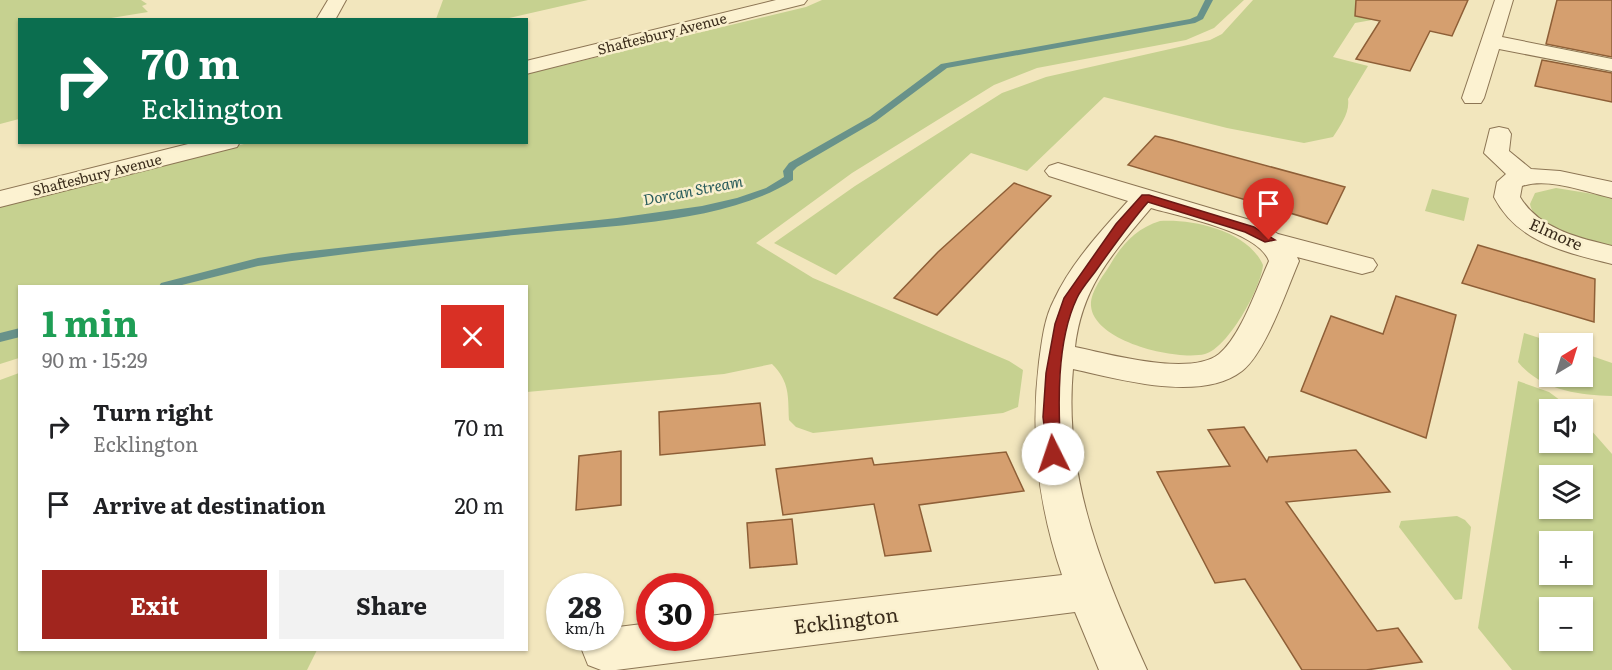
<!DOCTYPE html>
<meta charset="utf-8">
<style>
:root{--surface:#fff;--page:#f2f2f2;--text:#202124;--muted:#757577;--accent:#a1251e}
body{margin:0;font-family:Literata,serif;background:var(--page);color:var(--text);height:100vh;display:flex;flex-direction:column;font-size:22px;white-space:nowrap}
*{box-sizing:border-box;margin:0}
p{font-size:20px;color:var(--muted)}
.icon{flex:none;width:33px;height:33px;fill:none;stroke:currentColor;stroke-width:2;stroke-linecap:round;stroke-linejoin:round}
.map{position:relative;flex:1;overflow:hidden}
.side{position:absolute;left:18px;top:285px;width:510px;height:366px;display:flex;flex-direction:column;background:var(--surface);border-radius:0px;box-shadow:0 2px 4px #0004}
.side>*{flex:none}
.banner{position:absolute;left:18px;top:18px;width:510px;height:126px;border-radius:0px;box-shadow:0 2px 4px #0004;background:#0b6e4f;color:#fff;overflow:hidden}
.needle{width:39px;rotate:38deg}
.tools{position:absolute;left:1539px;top:333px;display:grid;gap:12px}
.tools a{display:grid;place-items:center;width:54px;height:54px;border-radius:0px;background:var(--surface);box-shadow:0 2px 4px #0004;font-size:30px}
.speed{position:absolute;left:546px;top:573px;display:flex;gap:12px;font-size:30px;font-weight:700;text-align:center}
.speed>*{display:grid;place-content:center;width:78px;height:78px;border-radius:50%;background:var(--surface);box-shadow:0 2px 4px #0004;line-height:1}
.speed small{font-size:15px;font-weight:400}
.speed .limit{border:9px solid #d22;background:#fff;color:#111}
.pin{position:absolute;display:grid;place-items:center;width:51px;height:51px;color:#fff;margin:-62px -26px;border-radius:50% 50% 50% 0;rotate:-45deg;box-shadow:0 0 6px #0007}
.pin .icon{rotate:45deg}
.me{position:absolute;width:66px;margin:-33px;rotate:356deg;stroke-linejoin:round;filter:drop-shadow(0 0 4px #0008)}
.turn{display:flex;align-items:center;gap:21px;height:126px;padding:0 24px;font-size:27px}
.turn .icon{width:78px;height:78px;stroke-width:2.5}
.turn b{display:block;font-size:42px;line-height:51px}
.round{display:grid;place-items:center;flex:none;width:63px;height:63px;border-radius:0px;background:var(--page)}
.overview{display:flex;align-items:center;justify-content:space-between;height:102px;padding:0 24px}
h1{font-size:36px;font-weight:700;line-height:45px;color:#1e9e55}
.button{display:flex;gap:12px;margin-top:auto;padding:12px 24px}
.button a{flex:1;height:69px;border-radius:0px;background:var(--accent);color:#fff;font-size:24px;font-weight:700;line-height:69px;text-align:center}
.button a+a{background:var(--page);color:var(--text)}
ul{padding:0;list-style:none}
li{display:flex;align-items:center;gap:18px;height:78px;padding:0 24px}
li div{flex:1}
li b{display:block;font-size:22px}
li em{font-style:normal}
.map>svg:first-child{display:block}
.green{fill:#c6d190;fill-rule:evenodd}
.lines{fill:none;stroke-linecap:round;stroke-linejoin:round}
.stream{fill:#68928a;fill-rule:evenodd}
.building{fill:#d59f6f;stroke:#8e5f37;stroke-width:1.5}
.minor-casing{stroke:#8c7554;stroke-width:2}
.tertiary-casing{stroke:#8c7554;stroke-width:2}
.minor{fill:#fcf2d1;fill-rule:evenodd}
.tertiary{fill:#fcf2d1;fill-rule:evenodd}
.route{fill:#a1251e;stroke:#691814;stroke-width:1.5}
.labels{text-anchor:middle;stroke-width:5;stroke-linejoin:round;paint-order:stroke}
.far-street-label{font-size:14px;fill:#3a2c1b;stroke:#f9efcd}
.far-water-label{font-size:15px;font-style:italic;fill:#285b5b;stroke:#f9efcd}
.street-label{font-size:16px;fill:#3a2c1b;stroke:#f9efcd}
.near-street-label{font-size:20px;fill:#3a2c1b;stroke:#f9efcd}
</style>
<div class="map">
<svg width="1612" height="670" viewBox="0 0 1612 670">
<rect width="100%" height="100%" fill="#f2e6bd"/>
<g class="green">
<path d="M0 0H141L147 4 142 6 148 12 105 19 20 20 19 119 0 124Z"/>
<path d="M443 0H588L505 19H436Z"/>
<path d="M822 0H1244L1214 28 1186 40 1037 68 994 85 852 173 756 243 813 278 1009 361 1023 370 1018 407 1003 413 813 433 796 427 789 420C788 396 790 382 772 364L724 374 527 392 526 286H20L19 358 0 364V204L248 143 526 142 527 74 806 7Z"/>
<path d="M1253 0H1386L1372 20 1355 23 1333 57 1368 66 1348 99C1350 113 1340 126 1333 137L1304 143 1227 128 1104 97 1027 171 971 153 836 275 774 243 855 186 1002 93 1046 77 1210 40 1222 34Z"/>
<path d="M1556 188 1612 197V247C1591 241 1534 229 1530 204L1535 193Z"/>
<path d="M1432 189 1469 198 1464 221 1425 211Z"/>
<path d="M1160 221C1194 219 1248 231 1263 265 1261 288 1228 348 1205 354 1177 361 1094 342 1091 306 1090 292 1103 276 1110 265 1122 244 1137 228 1160 221Z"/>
<path d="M1524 333 1555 343 1550 344V376H1582L1583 353 1612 363V396C1578 395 1541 390 1518 362Z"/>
<path d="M19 373 20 650H317L307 670H0V380Z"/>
<path d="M1518 381 1549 392 1572 409 1550 410V442H1582L1583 421 1612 454V670H1512L1478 628ZM1550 476H1582V508H1550ZM1550 542H1582V574H1550ZM1550 608H1582V640H1550Z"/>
<path d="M1457 516 1465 520 1471 527 1462 599 1455 600 1399 527 1401 521Z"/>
</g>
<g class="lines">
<g class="stream">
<path d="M1205 0H1213L1203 19 1195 23 947 68 876 121 797 167 793 171V180C724 225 595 226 514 235 440 243 366 251 292 261L258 266 178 286H159L161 283 258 258 292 253 617 218 702 206 737 198 766 188 784 177 783 171 789 163 870 117 941 64 1190 19 1197 16Z"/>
<path d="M20 328V337L0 342V333Z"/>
</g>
</g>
<g class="building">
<path d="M1356 0H1468L1452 36 1430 31 1410 71 1356 59 1380 21 1355 16Z"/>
<path d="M1557 0H1612V57L1546 44Z"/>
<path d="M1542 60 1612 73V102L1535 86Z"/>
<path d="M1155 136 1172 140 1345 187 1327 224 1128 165Z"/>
<path d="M1014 183 1051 196 937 315 894 298 938 252Z"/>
<path d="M1478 245 1595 279 1594 322 1462 283Z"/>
<path d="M1396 296 1456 315 1426 438 1301 391 1331 316 1383 334Z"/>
<path d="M760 403 765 445 660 455 659 412Z"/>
<path d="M1244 427 1267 462 1269 457 1356 450 1390 492 1286 502 1377 631 1398 628 1422 662 1366 670H1302L1245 579 1215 583 1157 472 1230 466 1208 430Z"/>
<path d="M621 451V505L576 510 579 456Z"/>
<path d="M1006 452 1024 491 919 505 931 551 885 556 874 504 783 515 776 469 872 458 874 465Z"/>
<path d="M792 519 797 564 750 568 747 523Z"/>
</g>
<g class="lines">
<defs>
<g id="minor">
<path d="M328 0H346L335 20H316Z"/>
<path d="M1495 0H1513L1502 37 1612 59V71L1499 49 1484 98 1481 103H1465L1462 98Z"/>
<path d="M1499 127 1508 129 1511 134 1509 151 1531 169 1560 171 1612 182V198C1586 192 1549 177 1522 186L1520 197C1539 229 1579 238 1612 246V264C1565 252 1518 243 1494 197L1497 182 1506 174 1484 153 1490 129Z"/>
<path d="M1058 163 1260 223 1278 234 1373 259 1377 265 1373 271 1362 274 1297 257 1299 261C1287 289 1266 352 1242 371 1201 403 1119 379 1073 369 1063 478 1103 572 1147 670H1099L1075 612 616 670H601L588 665 582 650 587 638H610V628L650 623V638H700V617L1062 575C1038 505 1030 436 1039 362 1042 341 1044 319 1054 300 1071 263 1101 231 1128 201L1049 176 1045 171 1049 166ZM1151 208C1181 217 1258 231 1269 261 1257 287 1241 336 1219 354 1190 377 1109 354 1075 347 1082 286 1113 253 1151 208Z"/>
</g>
<g id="tertiary">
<path d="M776 0H807L804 4 526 74V61Z"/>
<path d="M196 142H240L237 147 0 207V191Z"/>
</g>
</defs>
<use href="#minor" class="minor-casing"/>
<use href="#tertiary" class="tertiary-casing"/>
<use href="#minor" class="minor"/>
<use href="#tertiary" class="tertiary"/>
</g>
<path class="route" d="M1142 195H1149L1254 227 1275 240 1265 242 1245 232 1148 202C1129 224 1112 248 1095 272 1089 280 1081 289 1077 298 1056 342 1058 407 1061 454L1053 459 1048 458 1043 417 1046 373 1055 324 1064 298 1116 224Z"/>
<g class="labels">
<g class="far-street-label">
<text transform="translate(662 34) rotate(-14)" y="5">Shaftesbury Avenue</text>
<text transform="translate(97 175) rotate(-14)" y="5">Shaftesbury Avenue</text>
</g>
<g class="far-water-label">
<text transform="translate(693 191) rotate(-11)" y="5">Dorcan Stream</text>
</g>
<g class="street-label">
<text transform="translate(1556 234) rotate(24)" y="6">Elmore</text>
</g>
<g class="near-street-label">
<text transform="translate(846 621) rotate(-7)" y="7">Ecklington</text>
</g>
</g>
</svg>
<div class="tools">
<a><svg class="needle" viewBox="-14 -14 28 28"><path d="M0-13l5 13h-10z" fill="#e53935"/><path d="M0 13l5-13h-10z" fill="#757577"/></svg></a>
<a><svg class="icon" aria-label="sound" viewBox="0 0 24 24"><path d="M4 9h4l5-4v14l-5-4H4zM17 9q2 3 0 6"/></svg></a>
<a><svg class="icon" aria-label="layers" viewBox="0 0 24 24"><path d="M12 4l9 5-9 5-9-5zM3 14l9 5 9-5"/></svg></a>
<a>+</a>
<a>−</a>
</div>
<div class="speed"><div>28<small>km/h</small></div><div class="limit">30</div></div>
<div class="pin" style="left:1269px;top:240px;background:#d93025"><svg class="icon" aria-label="arrive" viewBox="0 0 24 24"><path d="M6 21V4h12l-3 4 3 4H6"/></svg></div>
<svg class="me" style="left:1053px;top:454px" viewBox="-20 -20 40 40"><circle r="19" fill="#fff"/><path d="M0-13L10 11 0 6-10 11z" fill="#a1251e"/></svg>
<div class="banner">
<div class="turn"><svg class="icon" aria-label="right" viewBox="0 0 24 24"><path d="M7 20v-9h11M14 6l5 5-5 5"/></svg><div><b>70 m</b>Ecklington</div></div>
</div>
<section class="side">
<div class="overview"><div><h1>1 min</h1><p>90 m · 15:29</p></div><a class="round" style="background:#d93025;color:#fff"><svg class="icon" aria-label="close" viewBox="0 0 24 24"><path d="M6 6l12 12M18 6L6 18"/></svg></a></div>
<ul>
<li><svg class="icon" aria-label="right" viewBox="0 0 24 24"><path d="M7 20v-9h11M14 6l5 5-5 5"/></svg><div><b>Turn right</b><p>Ecklington</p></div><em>70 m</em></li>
<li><svg class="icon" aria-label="arrive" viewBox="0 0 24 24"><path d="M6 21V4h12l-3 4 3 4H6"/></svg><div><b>Arrive at destination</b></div><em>20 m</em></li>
</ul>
<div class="button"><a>Exit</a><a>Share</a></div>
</section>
</div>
